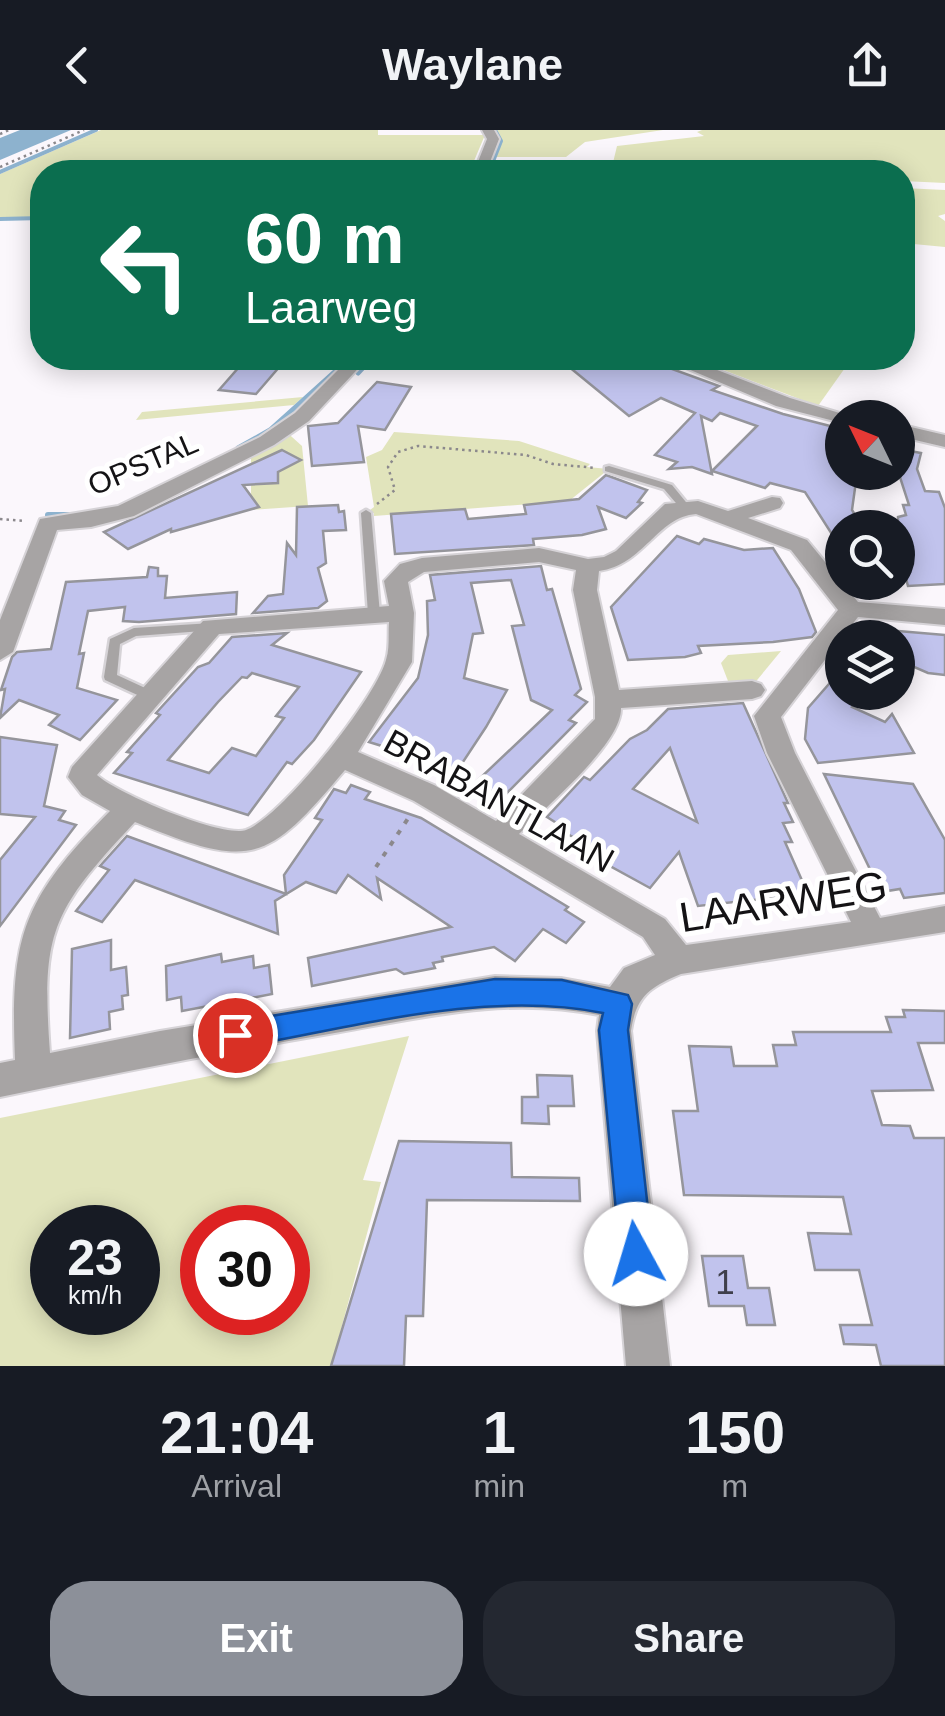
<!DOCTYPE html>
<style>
:root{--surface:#171b24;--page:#242831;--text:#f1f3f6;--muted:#9ea1a6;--accent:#8c9099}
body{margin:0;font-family:Helvetica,sans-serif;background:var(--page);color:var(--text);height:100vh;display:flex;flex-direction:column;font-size:38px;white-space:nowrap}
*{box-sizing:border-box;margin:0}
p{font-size:32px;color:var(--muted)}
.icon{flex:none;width:55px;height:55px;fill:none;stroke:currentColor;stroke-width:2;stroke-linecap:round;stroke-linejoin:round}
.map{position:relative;height:1236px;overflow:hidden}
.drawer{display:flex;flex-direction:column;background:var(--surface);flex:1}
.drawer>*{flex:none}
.guide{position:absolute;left:30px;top:30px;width:885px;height:210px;border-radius:40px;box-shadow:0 5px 25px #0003;background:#0b6e4f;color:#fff;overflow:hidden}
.needle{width:65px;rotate:313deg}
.buttons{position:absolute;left:825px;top:270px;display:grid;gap:20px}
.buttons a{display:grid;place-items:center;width:90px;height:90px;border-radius:50%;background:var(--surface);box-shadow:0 5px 25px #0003;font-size:50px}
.speed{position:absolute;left:30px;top:1075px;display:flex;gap:20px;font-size:50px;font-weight:700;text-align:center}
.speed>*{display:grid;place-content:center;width:130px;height:130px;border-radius:50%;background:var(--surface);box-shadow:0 5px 25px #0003;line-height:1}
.speed small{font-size:25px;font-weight:400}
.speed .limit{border:15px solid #d22;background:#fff;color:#111}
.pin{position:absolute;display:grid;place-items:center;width:85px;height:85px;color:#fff;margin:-42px;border:5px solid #fff;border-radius:50%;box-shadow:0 2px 10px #0007}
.me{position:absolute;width:110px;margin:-55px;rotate:354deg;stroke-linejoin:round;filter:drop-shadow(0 0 8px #0008)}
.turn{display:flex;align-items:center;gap:35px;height:210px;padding:0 50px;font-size:45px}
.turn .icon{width:130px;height:130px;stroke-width:2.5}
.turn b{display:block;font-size:70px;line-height:85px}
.eta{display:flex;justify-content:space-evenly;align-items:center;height:170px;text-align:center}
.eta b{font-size:60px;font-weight:700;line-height:70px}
.cta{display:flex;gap:20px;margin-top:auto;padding:20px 50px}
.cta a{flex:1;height:115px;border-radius:40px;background:var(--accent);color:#fff;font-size:40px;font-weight:700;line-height:115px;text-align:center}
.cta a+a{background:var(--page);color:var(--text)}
header{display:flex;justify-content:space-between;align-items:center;height:130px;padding:0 50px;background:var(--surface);font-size:45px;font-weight:700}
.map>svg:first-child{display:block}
.green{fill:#e1e4bc;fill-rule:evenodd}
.water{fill:#8db2ce}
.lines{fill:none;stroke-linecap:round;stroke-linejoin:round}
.stream-far2{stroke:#8db2ce;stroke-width:4}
.stream-far1{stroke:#8db2ce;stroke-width:5}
.stream{stroke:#8db2ce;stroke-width:6}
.building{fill:#c1c3ed;stroke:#95959b;stroke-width:2.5;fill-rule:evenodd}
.lane-casing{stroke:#d6d3d7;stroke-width:5}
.street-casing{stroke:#d6d3d7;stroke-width:4}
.path-far1{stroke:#8b888c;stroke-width:2.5;stroke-dasharray:2.5 4;stroke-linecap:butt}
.path{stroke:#8b888c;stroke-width:4;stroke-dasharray:5 8;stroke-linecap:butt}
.lane{fill:#a7a4a4;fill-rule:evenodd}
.street{fill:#a7a4a4;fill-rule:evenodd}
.route{fill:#1a73e8;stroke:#114b97;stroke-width:2.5}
.labels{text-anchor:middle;stroke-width:10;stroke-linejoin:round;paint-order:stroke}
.far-street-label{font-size:30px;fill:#141315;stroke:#fff}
.street-label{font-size:35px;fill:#141315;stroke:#fff}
.near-number-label{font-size:35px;fill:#3f3f4b}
.near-street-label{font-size:42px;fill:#141315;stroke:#fff}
</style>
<header><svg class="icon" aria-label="back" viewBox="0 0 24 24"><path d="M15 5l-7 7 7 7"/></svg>Waylane<svg class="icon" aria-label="share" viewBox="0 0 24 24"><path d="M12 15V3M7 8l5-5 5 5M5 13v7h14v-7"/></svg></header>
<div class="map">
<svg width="945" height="1236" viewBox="0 0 945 1236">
<rect width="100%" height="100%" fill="#fbf7fc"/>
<g class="green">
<path d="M101 0H378V5H485L471 38H438L436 42H42V89H0V44Z"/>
<path d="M493 0H663L585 12 566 27H495L499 13Z"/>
<path d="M702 0H945V53L903 51 902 42 611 41 617 16 704 6 697 2Z"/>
<path d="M903 58 945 60V84L938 86 945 91V117L903 113Z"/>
<path d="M692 228H852L818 276Z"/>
<path d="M303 267 294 275 136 290 142 282Z"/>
<path d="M282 298 302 316 308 376 251 380V318Z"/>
<path d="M394 302 519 311 590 334 587 337 609 339 569 371 374 386V383H366L374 377 366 327 382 320Z"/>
<path d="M781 521 753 555 741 556 728 551 721 533 728 525Z"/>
<path d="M409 906 363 1050 381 1052 331 1236H0V988ZM52 1098H138V1182H52ZM202 1098H288V1182H202Z"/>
</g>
<path class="water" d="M20 0H71L0 30V8Z"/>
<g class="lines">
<g class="stream-far2">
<path d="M490 39 501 11 495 0"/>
<path d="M0 42 96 0"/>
<path d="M0 89 42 88"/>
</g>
<g class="stream-far1">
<path d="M358 243 372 228"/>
<path d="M238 318 270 300 350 228"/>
</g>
<path class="stream" d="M48 385H73"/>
</g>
<g class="building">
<path d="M247 228H287L256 264 219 260Z"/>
<path d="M585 228H642L719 256 712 260 783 284 842 299V342H851L849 350 856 351 852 380 863 398H842V420L805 362 770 353 765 358 712 341 757 296 720 283 712 291 701 286 712 344 692 337 669 339 677 332 655 325 695 283 661 268 629 286 568 236Z"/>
<path d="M377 252 411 257 385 300 358 296 364 332 312 336 308 296 338 293Z"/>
<path d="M898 310 913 313 910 321 921 323 917 339 925 361 939 362 945 378V454L908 456 898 419V387L906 385 903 375H909L899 344 898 348Z"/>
<path d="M282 320 301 330 278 342V353L243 355 259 377 171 402V399L128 419 104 402Z"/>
<path d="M606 345 647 360 638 372 642 373 626 388 598 377 606 399 582 405 533 409 534 415 395 424 391 384 465 379 468 389 526 384 524 375 579 369Z"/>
<path d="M338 375 339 382 344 381 346 400 323 401 326 433 318 438 327 471 318 478 253 483 268 466 283 464 287 413 296 425 297 377Z"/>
<path d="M677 406 699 414 704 409 744 420 773 418 799 459 816 502 812 507 773 512 698 516 701 523 685 527 628 530 611 477Z"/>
<path d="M541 436 547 460 552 459 581 559 575 565 587 572 569 590 576 593 503 667 476 652 552 580 531 570 512 496 524 495 511 450 471 453 483 503 473 504 464 548 507 560 486 597 457 641 436 629 434 632 369 612 418 548 428 505 427 471 435 470 430 445Z"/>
<path d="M149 437 158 438V446H167L165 468 237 462 236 484 139 492 123 491 125 477 88 481 79 524 84 523 77 558 117 570 80 610 49 595 59 585 19 570 0 588 5 559 1 560 12 527 17 522 51 519 66 452 147 447Z"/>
<path d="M898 501 945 505V545L928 543 898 530Z"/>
<path d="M287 503 272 515 361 542 314 610 292 634 287 632 248 685 114 643 132 623 127 622 160 585 156 583 198 537 209 533 232 507ZM252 543 299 557 276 586 284 588 256 626 232 618 209 643 168 630 218 572 242 547 247 548Z"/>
<path d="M842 539V562H863L852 577 885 592 892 584 914 623 818 633 805 609 808 578Z"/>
<path d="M743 573 788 673H784L793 692 783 693 792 712H785L808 764 698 776 679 722 650 758 610 736 614 730 555 697 558 694 547 687 584 647 590 650 630 609 647 600 668 579ZM670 618 697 692 633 659Z"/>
<path d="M0 607 57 615 44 676 65 681 59 690 76 695 0 796V730L35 687 0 684Z"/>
<path d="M824 644 913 654 945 710V763L904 768 900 759 881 762Z"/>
<path d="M351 655 370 662 365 669 421 688 568 777 565 780 584 792 566 813 543 799 515 831 494 817 442 827 443 831 433 833 435 838 404 844 396 839 312 856 308 828 451 797 377 748 381 769 348 745 336 763 306 752 275 771 278 804 135 750 102 792 76 781 109 740 100 736 127 706 286 764 284 745 322 690 315 688 334 659 346 663Z"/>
<path d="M111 810V840L126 837 128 865 122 866 123 879 109 882 110 899 70 908 72 819Z"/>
<path d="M221 824 222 832 253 826 254 838 269 835 272 864 182 881 181 867 167 870 166 836Z"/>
<path d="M903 880 945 881V913H918L933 960 872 961 882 995 910 996 914 1008H945V1236H881L876 1215 844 1214 840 1195H872L859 1140H815L808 1103 851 1104 843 1067 684 1065 673 981H698L689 916 731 917 734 936H777L773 915H796L793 902H891L886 887H905Z"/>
<path d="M537 945 572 946 574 976H548L549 994 522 993V967H538Z"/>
<path d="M399 1011 511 1013 512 1047 579 1048 580 1071 427 1070 423 1186H406L404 1236H331Z"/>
<path d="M702 1126H743L748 1158H769L775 1195H747L744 1176H709Z"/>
</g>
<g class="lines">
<defs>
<g id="lane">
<path d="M609 336 672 355 690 377 685 380 681 379 664 359 605 341V337Z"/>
<path d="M366 380 371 383 380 484 374 488 368 484 361 383Z"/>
<path d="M212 493 218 497 216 500 136 506 120 514 117 545 156 563 158 566 156 569H146L105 550 104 547 110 509 134 498Z"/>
</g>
<g id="street">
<path d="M482 0H494L499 9 486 42H474L487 9Z"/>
<path d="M350 228H368L309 291 274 315 134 386 91 397 57 400 13 522 0 530V490L40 389 118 376 260 307 295 283Z"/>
<path d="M662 228H686L790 268 856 288H842V293L776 276Z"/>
<path d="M898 294 945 305V317L898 306Z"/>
<path d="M772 367 780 368 783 373 780 378 748 388 807 410 858 472 945 479V495L858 487 781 587 795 623 880 788 945 776V802L681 844C650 857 636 866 631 901L670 1236H626L597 901 599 885C503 866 423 888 329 904 219 923 109 944 0 967V933L15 930C10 806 22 770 110 681L82 665 68 647 72 637 203 491 389 476 384 451 400 434 422 428 539 418 588 429 604 427 616 421 665 374 698 371 728 381ZM696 384 791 420 838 480 754 586 767 623 851 792 686 815 665 789 519 704C545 677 622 614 621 578L752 569 761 566 765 560 761 554 752 551 619 560 597 460 599 441C644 435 657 387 696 384ZM539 432 576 440 573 460 595 567V589L496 691 434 655 358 622 412 532 414 483 408 452 424 442ZM389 492C388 504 390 518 386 530 377 566 282 687 246 700 222 708 116 663 97 645L219 504ZM345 640 414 671 643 807 655 825 624 838 610 857 561 848 495 846 160 901 50 923C41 801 52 781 135 692 252 740 266 734 345 640Z"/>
</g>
</defs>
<use href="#lane" class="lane-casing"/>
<use href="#street" class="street-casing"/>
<g class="path-far1">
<path d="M0 4 9 0"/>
<path d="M0 37 84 0"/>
<path d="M377 374 395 360 388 337 398 322 418 316 526 325 553 334 596 338"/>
<path d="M0 389 25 391"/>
</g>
<path class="path" d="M376 737 411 684"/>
<use href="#lane" class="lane"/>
<use href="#street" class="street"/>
</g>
<path class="route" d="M495 849 562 850 628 865 632 874 628 900 653 1124 648 1136 636 1141 624 1136 620 1124 599 900 603 883C485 859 352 898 235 918L225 914 220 905 225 896 235 892Z"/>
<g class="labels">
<g class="far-street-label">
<text transform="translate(143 334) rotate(-23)" y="10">OPSTAL</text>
</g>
<g class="street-label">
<text transform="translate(499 671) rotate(29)" y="12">BRABANTLAAN</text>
</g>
<g class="near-number-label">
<text x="725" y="1164">1</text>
</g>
<g class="near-street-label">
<text transform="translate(783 771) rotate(-9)" y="15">LAARWEG</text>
</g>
</g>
</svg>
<div class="buttons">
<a><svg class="needle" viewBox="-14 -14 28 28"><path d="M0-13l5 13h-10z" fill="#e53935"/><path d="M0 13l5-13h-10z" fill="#9ea1a6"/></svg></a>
<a><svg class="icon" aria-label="search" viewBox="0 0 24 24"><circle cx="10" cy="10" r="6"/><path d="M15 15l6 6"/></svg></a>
<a><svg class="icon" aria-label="layers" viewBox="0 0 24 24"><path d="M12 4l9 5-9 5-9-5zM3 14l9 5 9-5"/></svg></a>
</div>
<div class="speed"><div>23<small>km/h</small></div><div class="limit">30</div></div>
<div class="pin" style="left:235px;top:905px;background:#d93025"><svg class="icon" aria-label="arrive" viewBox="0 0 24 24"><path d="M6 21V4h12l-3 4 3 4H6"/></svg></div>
<svg class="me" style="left:636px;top:1124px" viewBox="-20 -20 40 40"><circle r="19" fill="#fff"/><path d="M0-13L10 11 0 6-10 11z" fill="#1a73e8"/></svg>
<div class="guide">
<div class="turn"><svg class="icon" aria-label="left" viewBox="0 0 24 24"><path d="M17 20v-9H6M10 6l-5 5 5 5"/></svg><div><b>60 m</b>Laarweg</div></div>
</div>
</div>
<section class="drawer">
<div class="eta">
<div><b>21:04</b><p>Arrival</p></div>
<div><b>1</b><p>min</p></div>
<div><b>150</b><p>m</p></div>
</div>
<div class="cta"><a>Exit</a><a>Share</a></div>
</section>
